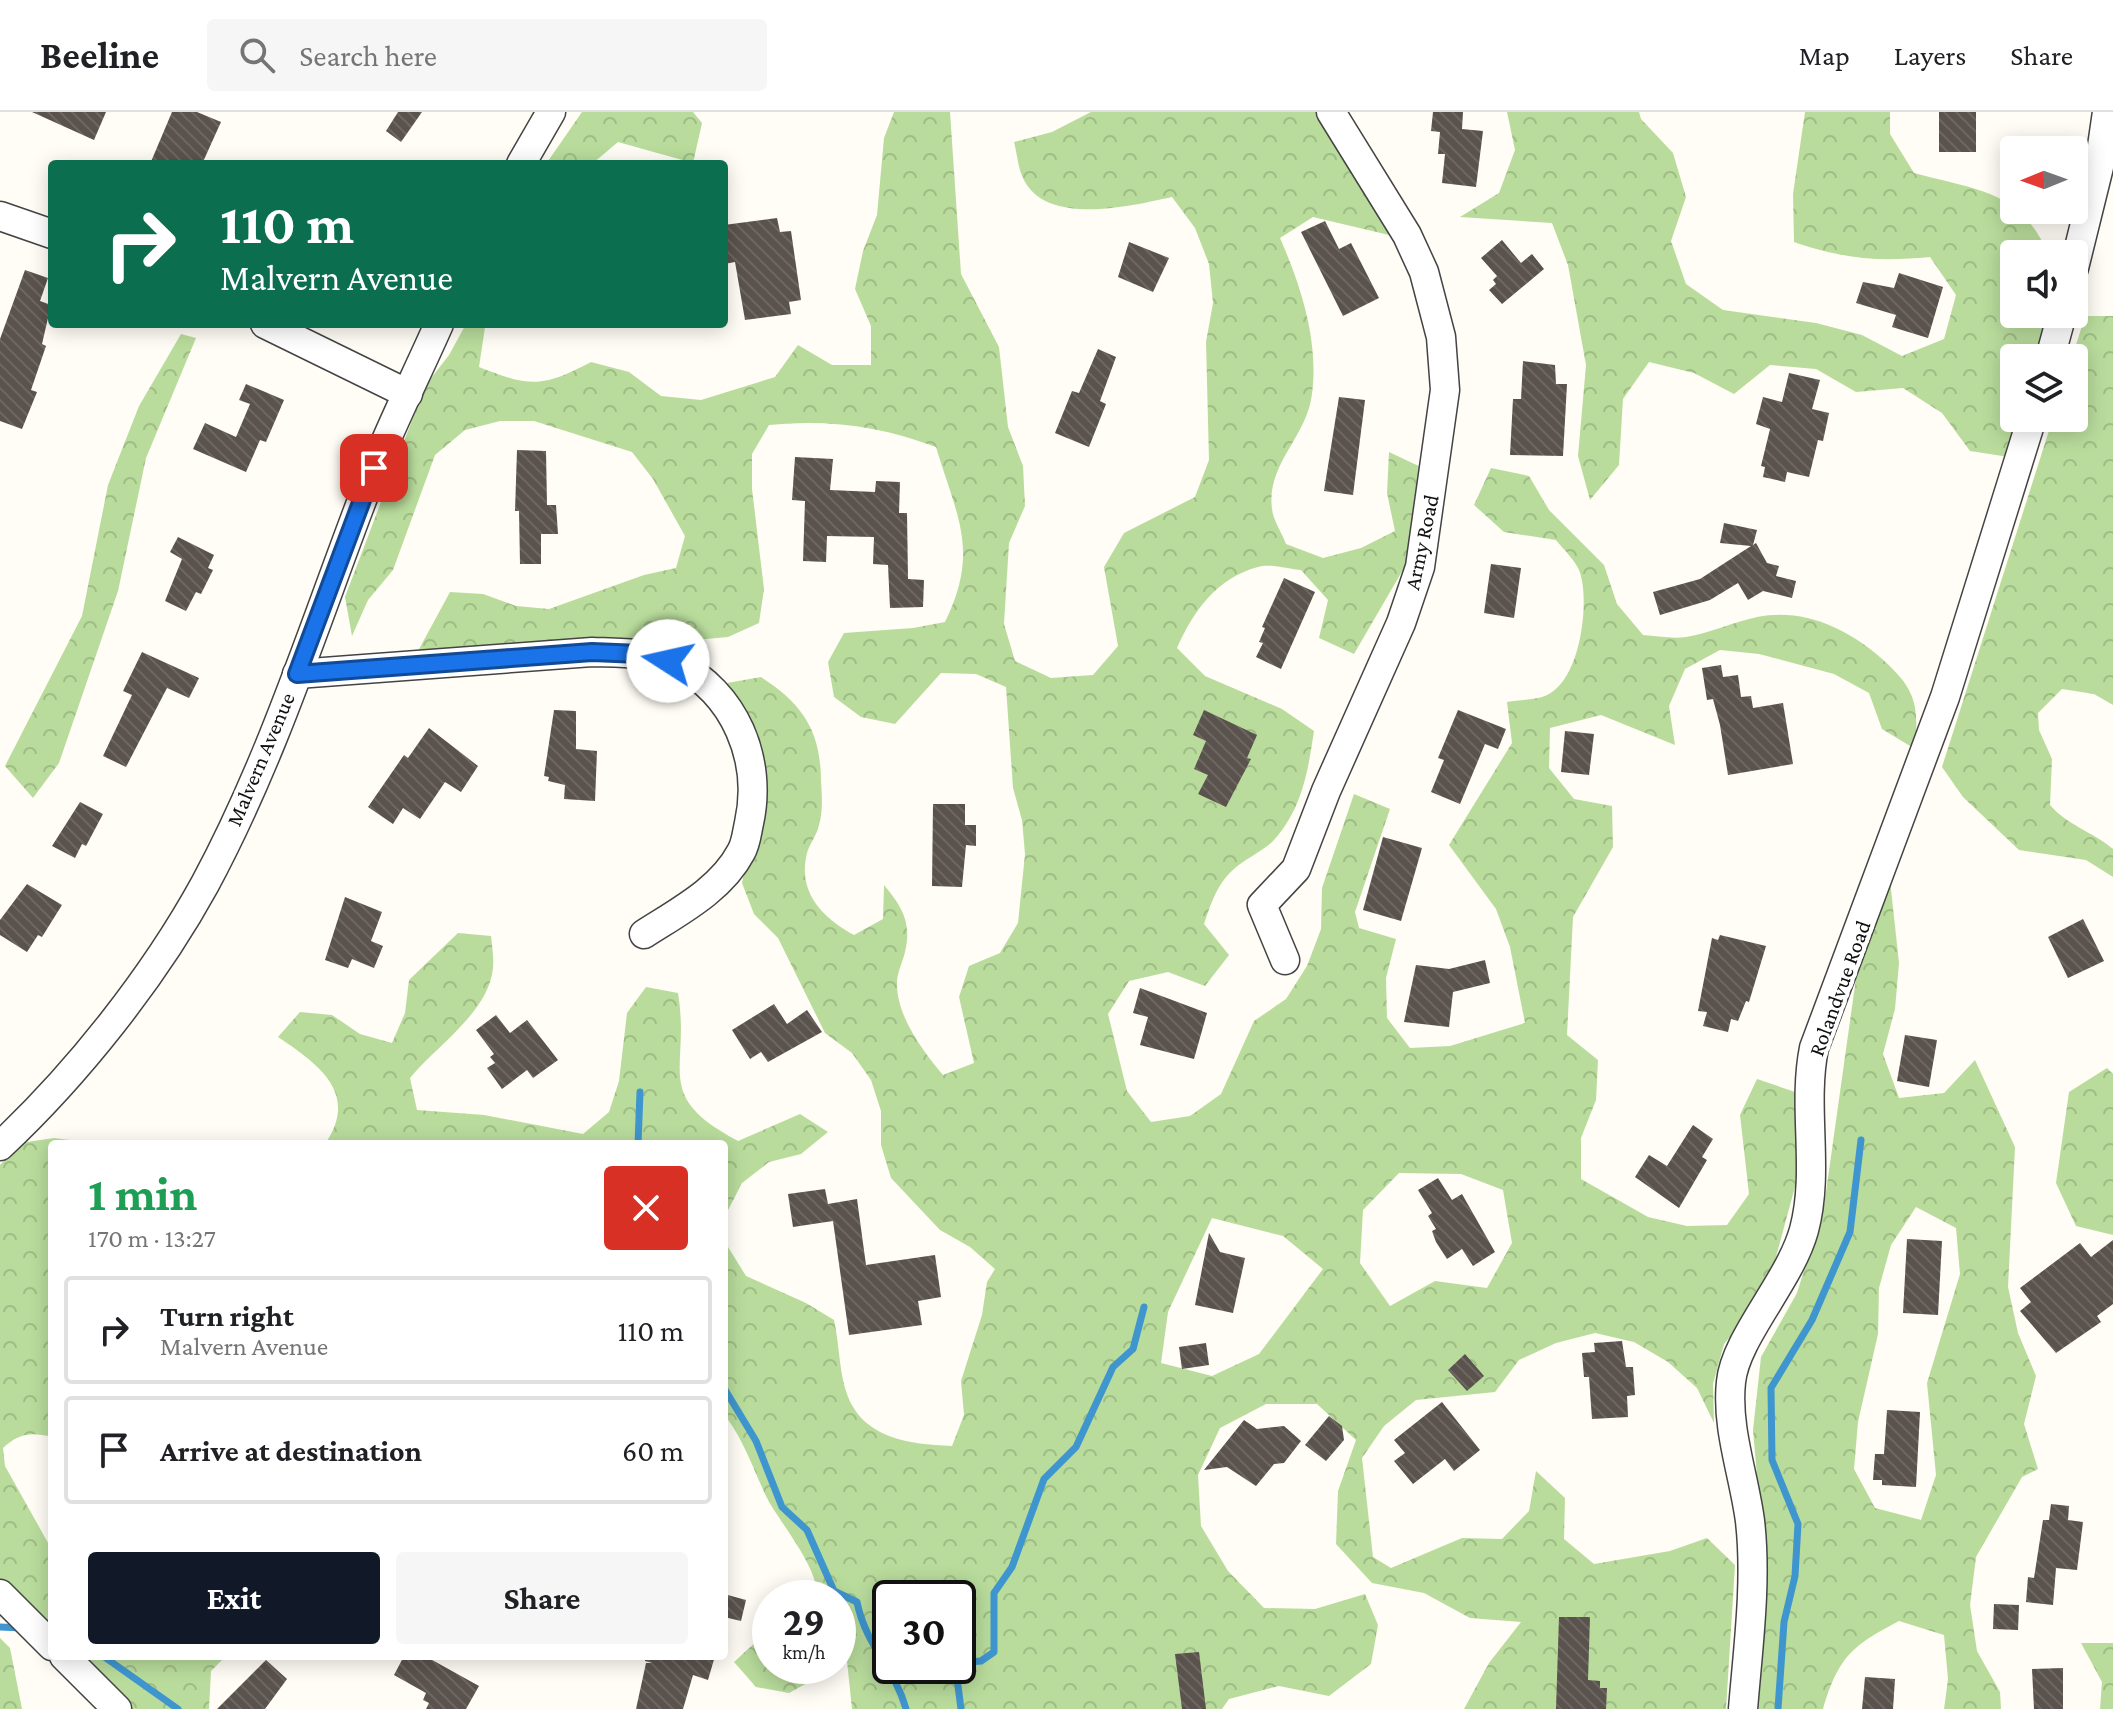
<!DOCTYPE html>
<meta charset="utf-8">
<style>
:root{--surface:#fff;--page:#f6f6f6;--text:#202124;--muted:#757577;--line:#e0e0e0;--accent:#111827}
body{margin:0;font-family:"Crimson Pro",serif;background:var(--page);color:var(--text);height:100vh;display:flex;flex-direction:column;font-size:30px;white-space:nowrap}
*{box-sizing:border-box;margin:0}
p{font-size:26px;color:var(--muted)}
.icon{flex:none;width:44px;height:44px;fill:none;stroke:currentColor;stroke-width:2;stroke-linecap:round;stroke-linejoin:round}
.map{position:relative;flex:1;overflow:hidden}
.panel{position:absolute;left:48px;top:1028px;width:680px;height:520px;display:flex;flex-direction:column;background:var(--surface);border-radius:8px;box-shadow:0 4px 20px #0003}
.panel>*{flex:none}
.hud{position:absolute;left:48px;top:48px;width:680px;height:168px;border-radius:8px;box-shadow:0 4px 20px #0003;background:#0b6e4f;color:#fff;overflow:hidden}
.needle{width:52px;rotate:269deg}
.fabs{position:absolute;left:2000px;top:24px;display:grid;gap:16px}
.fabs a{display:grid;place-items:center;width:88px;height:88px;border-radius:8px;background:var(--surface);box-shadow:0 4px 20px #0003;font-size:40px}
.speed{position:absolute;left:752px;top:1468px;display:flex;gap:16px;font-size:40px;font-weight:700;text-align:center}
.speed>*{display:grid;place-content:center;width:104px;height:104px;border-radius:50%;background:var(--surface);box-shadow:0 4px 20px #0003;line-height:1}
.speed small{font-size:20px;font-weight:400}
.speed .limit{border:4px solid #111;border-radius:12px;background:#fff;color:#111}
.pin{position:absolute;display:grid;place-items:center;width:68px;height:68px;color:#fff;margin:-34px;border-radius:16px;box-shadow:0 4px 12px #0006}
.me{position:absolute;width:88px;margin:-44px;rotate:280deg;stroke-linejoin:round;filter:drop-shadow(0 0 6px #0008)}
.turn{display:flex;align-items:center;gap:28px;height:168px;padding:0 40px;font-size:36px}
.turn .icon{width:104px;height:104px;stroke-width:2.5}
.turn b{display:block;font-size:56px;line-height:68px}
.round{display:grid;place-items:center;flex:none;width:84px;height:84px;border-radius:8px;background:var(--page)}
.summary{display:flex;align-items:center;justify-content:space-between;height:136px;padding:0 40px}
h1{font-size:48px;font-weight:700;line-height:60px;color:#1e9e55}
.cta{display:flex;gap:16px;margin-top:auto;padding:16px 40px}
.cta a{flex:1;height:92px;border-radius:8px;background:var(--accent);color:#fff;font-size:32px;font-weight:700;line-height:92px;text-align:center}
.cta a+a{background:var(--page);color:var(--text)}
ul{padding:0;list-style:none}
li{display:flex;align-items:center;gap:24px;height:108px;margin:0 16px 12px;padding:0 24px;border:4px solid var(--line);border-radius:8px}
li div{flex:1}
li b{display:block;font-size:30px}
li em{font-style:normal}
header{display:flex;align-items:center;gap:48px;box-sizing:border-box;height:112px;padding:0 40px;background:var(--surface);border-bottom:2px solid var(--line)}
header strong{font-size:38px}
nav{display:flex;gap:44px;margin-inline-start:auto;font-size:28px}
.search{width:560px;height:72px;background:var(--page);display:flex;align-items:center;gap:20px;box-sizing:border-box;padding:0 28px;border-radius:8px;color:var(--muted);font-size:30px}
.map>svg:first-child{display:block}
.forest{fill:url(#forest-crowns);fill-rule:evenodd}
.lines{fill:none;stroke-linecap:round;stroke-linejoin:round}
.stream{stroke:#3f96cf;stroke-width:7}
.building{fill:url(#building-back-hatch)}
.street-casing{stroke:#444;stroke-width:31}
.street{stroke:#fff;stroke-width:28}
.route-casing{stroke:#114b97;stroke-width:20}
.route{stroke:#1a73e8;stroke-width:14}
.labels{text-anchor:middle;stroke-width:8;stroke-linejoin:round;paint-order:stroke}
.street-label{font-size:22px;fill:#111;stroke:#fff}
</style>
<header>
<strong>Beeline</strong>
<div class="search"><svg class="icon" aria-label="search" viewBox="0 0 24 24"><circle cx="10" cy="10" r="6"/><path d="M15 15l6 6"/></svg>Search here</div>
<nav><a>Map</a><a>Layers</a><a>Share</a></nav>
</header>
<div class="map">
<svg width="2113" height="1597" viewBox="0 0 2113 1597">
<defs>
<pattern id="forest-crowns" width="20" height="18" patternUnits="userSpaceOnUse" patternTransform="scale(2)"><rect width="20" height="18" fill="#b9dc9c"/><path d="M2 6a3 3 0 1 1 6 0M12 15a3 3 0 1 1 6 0" fill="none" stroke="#9ebc85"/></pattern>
<pattern id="building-back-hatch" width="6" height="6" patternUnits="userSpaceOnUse" patternTransform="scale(2)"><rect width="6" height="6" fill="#5a524d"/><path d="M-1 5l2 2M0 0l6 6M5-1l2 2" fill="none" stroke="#6d6662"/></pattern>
</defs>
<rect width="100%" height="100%" fill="#fffdf5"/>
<g class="forest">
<path d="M582 0H693L702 11 693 51 618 30 592 52H546Z"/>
<path d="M894 0H950L961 162 999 235 1008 315 1023 354 1025 394 1009 431 1004 512 1015 549 1051 566 1093 563 1118 534 1104 455 1124 421 1195 385 1209 348 1206 230 1213 191 1209 152 1195 116 1172 85C1131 94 1045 115 1023 66 1018 56 1017 41 1014 30L1052 20 1091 0H1320L1374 86 1389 123 1313 105 1280 126C1301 174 1319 229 1312 282 1307 325 1266 352 1272 397 1273 408 1282 421 1286 432L1323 446 1361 436 1395 419 1387 381 1389 340 1425 357 1415 437 1354 542 1319 526 1328 488 1301 458C1289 457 1269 451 1258 455 1216 466 1193 500 1177 536L1205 564 1282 597 1314 619C1308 659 1302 698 1273 729 1265 737 1253 743 1243 750 1219 766 1213 786 1204 812L1229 843 1205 874 1168 860 1129 869 1108 902 1127 979 1151 1010 1190 1004 1221 982 1254 909 1286 887 1307 854 1321 817 1322 776 1354 682 1390 697 1355 800 1359 816 1396 827 1386 866 1387 906 1410 936 1450 934 1525 911 1510 835 1496 797 1449 733 1512 631 1507 590C1519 588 1534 588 1545 584 1580 570 1589 495 1581 464 1579 452 1564 438 1556 428L1504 420 1474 393 1491 356 1529 364 1549 398 1604 453 1617 492 1643 523C1657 524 1672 527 1686 525 1710 521 1733 510 1757 505 1804 496 1846 516 1881 546 1916 577 1919 592 1915 637L1882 617 1869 581 1834 562 1759 542 1720 538 1685 557 1669 594 1675 633 1601 603 1550 616 1549 656 1574 687 1612 694 1613 735 1573 805 1567 923 1598 948 1596 988 1581 1026V1067L1648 1105 1687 1114 1727 1113 1749 1082 1740 1003 1757 967 1795 980 1799 1060 1770 1167 1749 1202 1724 1232 1713 1272 1714 1311 1697 1276 1668 1250 1634 1230 1595 1221 1556 1231 1519 1248 1495 1280 1416 1288 1384 1314 1362 1346 1373 1445 1391 1456 1462 1426 1502 1427 1529 1399 1536 1359 1565 1386 1564 1427 1594 1452 1670 1439 1707 1426 1735 1453 1726 1597H1464L1489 1551 1521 1510 1470 1506 1424 1481 1372 1471 1336 1432 1338 1379 1356 1328 1317 1292H1266L1220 1316 1198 1363 1201 1414 1228 1459 1264 1496 1315 1497 1365 1482 1378 1513 1371 1552 1329 1584 1279 1574 1229 1587 1222 1597H852L847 1549 838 1554V1486H816C822 1459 779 1410 767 1386 753 1357 744 1328 724 1302V1032H325C360 981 318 952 278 925L300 900 332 903 360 922 392 931 405 901 409 868 458 821 491 824C492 834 494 846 493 856 489 900 436 934 410 966L417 998 484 1003 583 1022 609 1000 619 969 627 901 646 875 678 881C691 959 651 983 738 1029L800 1002 828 1020 801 1042 769 1050 742 1071 726 1102 728 1135 746 1164 806 1191 834 1208C839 1230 839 1255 845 1276 859 1326 907 1332 952 1334L964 1303 961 1269 982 1203 987 1170 995 1157 970 1135 940 1118 891 1066 881 1033V999L871 968 852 941 825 921 778 826 754 802 742 771 749 738 743 599 727 571 761 565C803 592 821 619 821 670 822 683 823 700 819 713 817 723 810 731 807 741 797 781 823 806 854 823L883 807 884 773C902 795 912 810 905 840 903 849 897 861 897 870 896 904 923 939 943 963L974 951 959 885 969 854 1000 841 1018 811 1025 742 1022 708 1013 676 1006 575 976 562 941 561 895 612 861 605 834 585 828 550 844 521 913 516 945 510C980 439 957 405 936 335 881 314 827 307 769 313L752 342V377L764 477 759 511 728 525 661 531 418 539 450 480 483 482 516 494 549 497 644 463 676 456 685 424 653 367 632 340 534 309H500L465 318 435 343 393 458 368 488 352 524 345 485 425 274 449 243 466 212H490L485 215 479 255C530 275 542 276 591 250L629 260 661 284 701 288 775 265 798 233 832 253H871V214L855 177 863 139 877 103 884 26ZM1399 1061 1461 1062 1503 1078 1512 1131 1487 1176 1435 1169 1390 1194 1360 1151 1363 1098ZM1212 1106 1283 1124 1323 1157 1259 1242 1212 1264 1161 1251 1168 1200ZM890 1486H958V1554H890Z"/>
<path d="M1507 0H1639L1641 7 1673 41 1686 85 1671 129 1686 172 1723 198 1816 211 1862 223 1902 244 1944 227 1956 183 1930 145C1878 150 1844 147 1794 130L1793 82 1805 0H1890V22L1914 61C1976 78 2021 78 2048 142H2014V202H2049L2043 246H2014V306H2023L2009 345 1970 339 1942 301 1903 276 1856 280 1816 257 1770 253 1734 282 1694 261 1649 250 1623 287 1619 353 1590 388 1578 344 1586 253 1568 153 1552 111 1460 105 1499 81 1515 38Z"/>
<path d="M2085 204H2113V593L2094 582 2062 577 2038 601 2039 618 2052 647 2050 693C2067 713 2093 720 2113 737V765L2086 748 2019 738 1963 685 1942 655 2053 306H2074L2072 246Z"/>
<path d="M181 222 196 226 146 346 118 479 59 651 33 686 5 654 82 504 108 373 139 294Z"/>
<path d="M1889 759 1899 851 1895 897 1883 942 1899 986 1944 981 1975 948 2015 1035 2008 1175 2018 1221 2036 1264 2024 1312 2038 1357 2022 1365 1976 1445 1970 1493 1977 1539 2000 1580 2001 1597H1944L1948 1567 1944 1523 1899 1509C1852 1534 1839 1544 1823 1597H1756L1765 1455 1753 1318 1761 1245 1797 1181 1824 1094 1859 845ZM1916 1095 1956 1116 1960 1162 1927 1271 1936 1363 1921 1408 1875 1396 1854 1357 1858 1310 1878 1222 1879 1176 1891 1133Z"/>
<path d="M2107 956 2113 962V1123L2076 1114 2056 1071 2069 980Z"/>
<path d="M54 1026C95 1033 135 1023 176 1032H52V1325C31 1320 19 1321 3 1336L5 1354 52 1438V1519L0 1468V1053L20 1031Z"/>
<path d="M770 1525V1554H838L789 1581 756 1575 734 1550 758 1528Z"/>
<path d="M0 1526 10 1536 22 1597H0Z"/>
<path d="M2081 1531H2113V1597H2100L2102 1570Z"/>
<path d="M79 1544H226L211 1559 209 1597H129Z"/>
</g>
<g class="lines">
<g class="stream">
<path d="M638 1032 640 980"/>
<path d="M724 1276 756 1329 782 1395 807 1418 834 1479 857 1490C866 1535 895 1556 906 1597"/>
<path d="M0 1515 22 1516"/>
<path d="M103 1544 178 1597"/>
<path d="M961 1597 957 1566 969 1550 981 1549 994 1540V1481L1012 1455 1044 1367 1076 1335 1113 1255 1133 1237 1144 1195"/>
<path d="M1778 1597 1784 1510 1795 1464 1798 1412 1772 1348 1771 1276 1812 1208 1850 1120 1861 1028"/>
</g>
</g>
<g class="building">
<path d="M32 0H106L94 28Z"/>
<path d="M172 0H197L221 10 202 52H150Z"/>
<path d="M398 0H422L401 30 386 19Z"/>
<path d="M1433 0H1463L1462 17 1483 19 1476 75 1442 71 1445 42H1438L1440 20 1431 19Z"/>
<rect x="1939" y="0" width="37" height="40"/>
<path d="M777 106 780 120 791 119 801 188 789 190 791 202 745 208 735 150 724 152V113Z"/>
<path d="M1325 109 1339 137 1351 131 1379 186 1343 204 1301 120Z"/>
<path d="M1502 128 1521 151 1532 142 1544 157 1502 192 1489 178 1496 172 1493 168 1497 164 1481 146Z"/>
<path d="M1129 130 1169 146 1153 180 1118 165Z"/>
<path d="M25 158 48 166 40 189 51 193 42 232 46 234 31 278 37 280 22 317 0 309V227Z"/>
<path d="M1899 161 1943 175 1928 226 1892 215 1896 203 1856 191 1863 170 1894 176Z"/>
<path d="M1098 237 1116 245 1100 289 1106 292 1089 335 1055 321 1072 279 1079 281Z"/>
<path d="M1523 249 1555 253 1556 272H1567L1563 344 1510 343 1513 287H1521Z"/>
<path d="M1789 261 1820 268 1812 297 1829 301 1823 329 1818 328 1809 365 1787 360 1785 370 1763 365 1765 355 1761 354 1770 317 1756 312 1763 285 1782 290Z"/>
<path d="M246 272 284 288 266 330 260 328 246 360 193 337 205 311 236 325 250 292 239 288Z"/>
<path d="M1339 285 1365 288 1353 383 1324 379Z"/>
<path d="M517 338 546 339 547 393H556L558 422H541V452H520L519 399H515Z"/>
<path d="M795 345 833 347 830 378 875 380 876 369 900 370 899 401H907L908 467 924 468 923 495 890 496 888 453 873 452 874 425 827 424 826 450 803 449 805 389 792 388Z"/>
<path d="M1724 411 1757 418 1753 433 1756 431 1767 451 1779 454 1776 464 1796 469 1792 486 1763 479 1748 488 1738 471 1710 488 1660 503 1653 480 1700 467 1751 434 1720 431Z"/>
<path d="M178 425 214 443 208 456 213 458 201 482 196 480 186 499 165 489 182 447 170 440Z"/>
<path d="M1491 452 1521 456 1514 506 1484 501Z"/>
<path d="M1284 466 1315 480 1281 557 1256 545 1263 531 1259 530 1265 516 1262 515Z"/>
<path d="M142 540 199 566 189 586 167 576 126 655 103 644 132 583 123 579Z"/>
<path d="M1721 553 1723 565 1738 563 1741 585 1751 584 1753 596 1783 591 1793 652 1728 663 1720 613 1713 587 1707 588 1702 556Z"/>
<path d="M554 598 576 599V637L597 639 595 689 564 687 565 673 548 669 549 665 544 664Z"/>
<path d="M1204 598 1257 623 1247 646 1251 647 1226 695 1198 682 1208 663 1194 657 1206 629 1193 623Z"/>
<path d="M1458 598 1506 617 1498 637 1485 632 1460 692 1431 680 1444 648 1438 646Z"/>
<path d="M429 616 478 654 461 680 445 670 420 707 403 696 393 712 368 695 404 643 408 646Z"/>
<path d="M1565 619 1594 622 1589 663 1561 660Z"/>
<path d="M80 690 103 702 86 734 82 732 75 746 52 734Z"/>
<path d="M933 692H965V713H976V734L966 733 962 775 932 774Z"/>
<path d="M1383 725 1422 736 1401 809 1363 798Z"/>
<path d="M27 772 62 793 42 825 38 823 27 840 0 823V808Z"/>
<path d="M345 785 382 800 371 829 383 834 374 856 352 847 348 856 325 848Z"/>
<path d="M2083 807 2104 849 2068 866 2048 825Z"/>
<path d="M1720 823 1766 834 1749 890 1746 889 1738 909 1731 907 1728 920 1703 914 1707 900 1698 899 1712 826 1718 828Z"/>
<path d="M1485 848 1490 871 1453 880 1449 915 1404 910 1416 853 1449 857Z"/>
<path d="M1140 876 1207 901 1194 947 1140 933 1148 905 1133 901Z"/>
<path d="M774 892 787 912 807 898 822 920 768 950 761 940 750 947 732 918Z"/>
<path d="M496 903 510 921 527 908 558 948 533 966 527 958 502 977 487 956 495 951 490 945 494 942 476 918Z"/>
<path d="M1905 923 1937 928 1929 975 1897 969Z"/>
<path d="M1693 1013 1713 1027 1702 1045 1707 1048 1679 1096 1635 1065 1649 1043 1667 1054Z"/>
<path d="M1438 1066 1452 1088 1462 1082 1495 1140 1473 1154 1462 1137 1447 1147 1436 1130 1432 1119 1436 1117 1428 1104 1432 1101 1418 1078Z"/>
<path d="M825 1077 828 1092 857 1087 866 1153 935 1143 941 1185 918 1189 922 1213 849 1223 833 1109 793 1115 788 1082Z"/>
<path d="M1209 1121 1220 1140 1245 1146 1233 1201 1195 1193Z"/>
<path d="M1907 1127 1942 1129 1938 1203 1903 1201Z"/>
<path d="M2113 1128V1192L2097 1204 2101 1210 2056 1241 2020 1199 2031 1190 2020 1176 2080 1131 2091 1145Z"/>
<path d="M1622 1229 1626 1255H1633L1635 1283 1627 1284 1628 1305 1592 1307 1589 1265H1584L1582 1241 1595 1240 1594 1231Z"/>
<path d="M1206 1231 1209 1253 1182 1257 1179 1235Z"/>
<path d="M1465 1242 1484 1264 1467 1279 1448 1258Z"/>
<path d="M1442 1290 1480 1338 1454 1359 1445 1347 1413 1372 1394 1349 1405 1341 1394 1328Z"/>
<path d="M1887 1298 1920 1300 1916 1375 1882 1373V1368H1873L1875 1342H1884Z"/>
<path d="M1329 1304 1342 1314 1344 1328 1326 1349 1305 1333Z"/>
<path d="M1244 1308 1257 1317 1284 1314 1301 1329 1284 1351 1274 1352 1256 1374 1227 1355 1204 1358Z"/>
<path d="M2051 1392 2069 1394 2068 1408 2083 1410 2077 1458 2056 1456 2053 1493 2026 1490 2028 1465 2034 1466 2043 1408H2049Z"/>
<path d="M724 1482 746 1488 741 1509 724 1505Z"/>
<path d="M1994 1492 2019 1493 2018 1518 1993 1517Z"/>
<path d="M1559 1505H1590L1588 1568 1600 1569V1576H1607L1606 1597H1556Z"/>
<path d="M1199 1540 1206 1597H1182L1175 1542Z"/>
<path d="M404 1544H425L479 1574 466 1597H426L429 1591 423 1588 426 1581 394 1563Z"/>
<path d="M645 1544H715L708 1568 693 1563 683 1597H636L646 1551H652L645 1549Z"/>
<path d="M266 1548 287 1567 265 1597H217Z"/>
<path d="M2063 1556V1597H2034L2032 1557Z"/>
<path d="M1865 1565 1895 1567 1893 1597H1862Z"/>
</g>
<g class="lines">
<defs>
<g id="street">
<path d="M521 52 551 0"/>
<path d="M0 104 52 122"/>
<path d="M2074 156 2099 55 2107 0"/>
<path d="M265 212 408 282"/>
<path d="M2050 246 2062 202"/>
<path d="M297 562 592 540C619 541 651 540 676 552 735 580 763 648 749 711 747 720 746 732 741 740 721 778 678 800 644 822"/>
<path d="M1285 848 1262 793 1296 757 1326 679 1401 511 1420 455 1445 278 1441 225 1424 160 1407 123 1331 0"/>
<path d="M0 1034C77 962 154 865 205 772 275 642 319 498 372 362 392 311 417 262 439 212"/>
<path d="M0 1482 52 1534"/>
<path d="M64 1544 117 1597"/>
<path d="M1743 1597C1748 1536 1757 1470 1750 1409 1744 1363 1726 1316 1731 1270 1735 1226 1790 1169 1804 1118 1820 1058 1802 996 1814 936L1945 585 2032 306"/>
</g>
</defs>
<use href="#street" class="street-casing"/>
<use href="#street" class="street"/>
</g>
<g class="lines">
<defs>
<path id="route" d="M374 356 297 562 592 540 640 542 668 549"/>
</defs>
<use href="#route" class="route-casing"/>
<use href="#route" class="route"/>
</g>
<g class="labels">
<g class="street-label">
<text transform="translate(1421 430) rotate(-78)" y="8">Army Road</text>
<text transform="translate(260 647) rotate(-67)" y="8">Malvern Avenue</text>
<text transform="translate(1839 876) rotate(-70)" y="8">Rolandvue Road</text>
</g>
</g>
</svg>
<div class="fabs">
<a><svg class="needle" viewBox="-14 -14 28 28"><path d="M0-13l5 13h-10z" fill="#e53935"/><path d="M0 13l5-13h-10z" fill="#757577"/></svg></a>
<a><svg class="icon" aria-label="sound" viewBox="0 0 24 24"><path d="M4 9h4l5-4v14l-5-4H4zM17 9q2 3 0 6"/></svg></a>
<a><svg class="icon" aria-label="layers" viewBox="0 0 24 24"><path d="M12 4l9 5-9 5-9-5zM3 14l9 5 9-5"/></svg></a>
</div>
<div class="speed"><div>29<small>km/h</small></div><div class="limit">30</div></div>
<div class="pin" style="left:374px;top:356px;background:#d93025"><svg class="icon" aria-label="arrive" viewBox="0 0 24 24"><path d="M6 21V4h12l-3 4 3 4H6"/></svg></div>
<svg class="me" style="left:668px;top:549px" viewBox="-20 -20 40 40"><circle r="19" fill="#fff"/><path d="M0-13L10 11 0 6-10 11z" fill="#1a73e8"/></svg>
<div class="hud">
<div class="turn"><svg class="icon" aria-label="right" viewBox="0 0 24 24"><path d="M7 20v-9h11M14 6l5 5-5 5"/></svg><div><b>110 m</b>Malvern Avenue</div></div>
</div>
<section class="panel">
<div class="summary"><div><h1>1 min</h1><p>170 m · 13:27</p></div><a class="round" style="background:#d93025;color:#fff"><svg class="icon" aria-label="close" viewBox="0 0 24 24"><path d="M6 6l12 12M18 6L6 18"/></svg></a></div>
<ul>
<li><svg class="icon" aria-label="right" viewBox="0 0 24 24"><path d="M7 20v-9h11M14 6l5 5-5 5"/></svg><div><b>Turn right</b><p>Malvern Avenue</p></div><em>110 m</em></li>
<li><svg class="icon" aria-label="arrive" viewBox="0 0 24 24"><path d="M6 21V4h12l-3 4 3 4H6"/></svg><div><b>Arrive at destination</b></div><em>60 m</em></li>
</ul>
<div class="cta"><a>Exit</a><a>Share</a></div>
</section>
</div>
